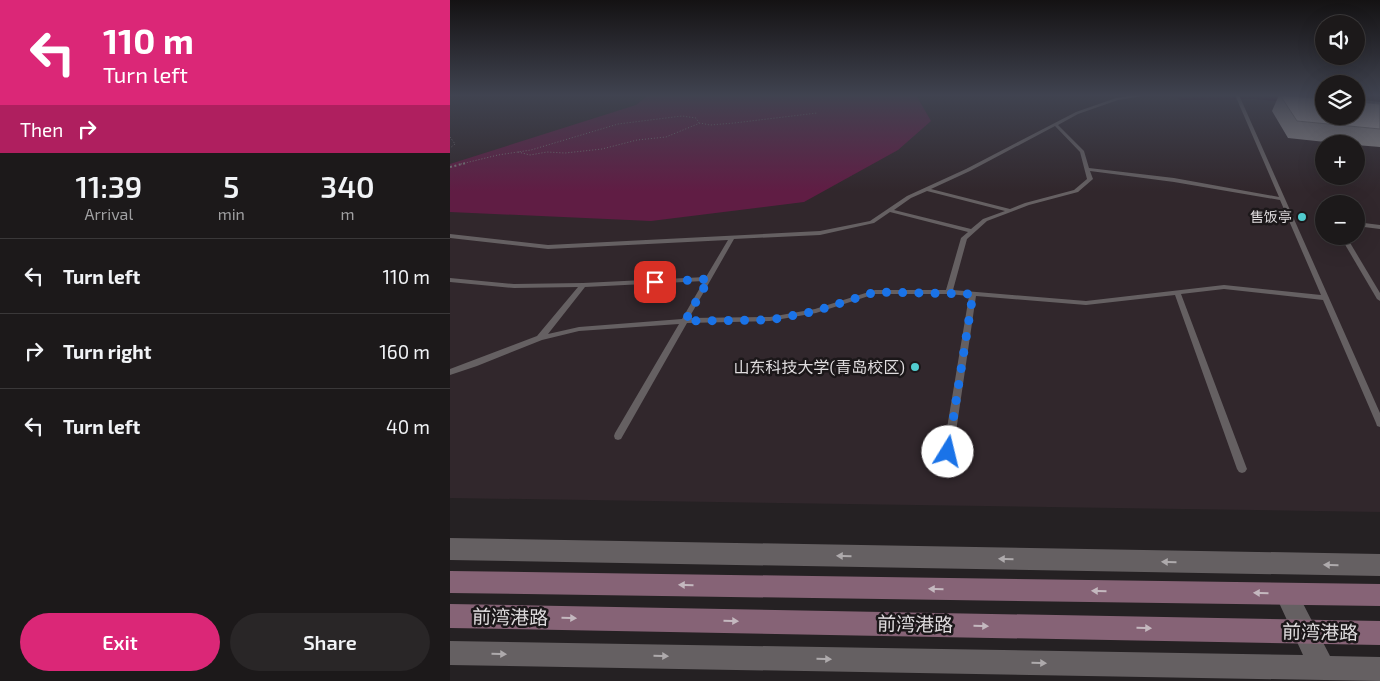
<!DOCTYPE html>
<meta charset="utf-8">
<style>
:root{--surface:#1c191a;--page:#292627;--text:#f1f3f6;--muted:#a0a0a2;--line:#3a3839;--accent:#db2777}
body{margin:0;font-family:"Exo 2","Noto Sans SC",sans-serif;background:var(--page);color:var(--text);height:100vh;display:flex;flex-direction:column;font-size:19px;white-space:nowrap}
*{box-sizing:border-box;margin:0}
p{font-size:16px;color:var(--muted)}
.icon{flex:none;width:28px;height:28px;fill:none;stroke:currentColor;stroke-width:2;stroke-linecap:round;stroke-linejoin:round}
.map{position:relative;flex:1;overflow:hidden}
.drawer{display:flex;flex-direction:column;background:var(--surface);width:450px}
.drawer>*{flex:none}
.top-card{background:#db2777;color:#fff;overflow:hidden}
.buttons{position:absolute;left:865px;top:15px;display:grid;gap:10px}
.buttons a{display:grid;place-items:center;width:50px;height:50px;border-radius:50%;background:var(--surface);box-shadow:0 5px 20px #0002,0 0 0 1px var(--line);font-size:25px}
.pin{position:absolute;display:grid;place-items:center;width:42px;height:42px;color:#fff;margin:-21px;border-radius:10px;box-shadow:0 2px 8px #0006}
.me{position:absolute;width:55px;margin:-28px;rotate:9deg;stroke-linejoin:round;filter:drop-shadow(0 0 4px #0008)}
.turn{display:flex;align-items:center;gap:18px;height:105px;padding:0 20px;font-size:22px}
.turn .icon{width:65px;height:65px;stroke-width:2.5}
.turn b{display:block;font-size:35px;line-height:42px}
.then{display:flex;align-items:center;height:48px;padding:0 20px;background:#0003;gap:10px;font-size:19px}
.eta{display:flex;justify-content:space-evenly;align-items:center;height:85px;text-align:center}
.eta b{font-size:30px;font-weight:600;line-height:35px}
.action{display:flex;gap:10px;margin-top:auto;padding:10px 20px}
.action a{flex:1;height:58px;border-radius:30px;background:var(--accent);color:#fff;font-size:20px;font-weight:600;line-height:58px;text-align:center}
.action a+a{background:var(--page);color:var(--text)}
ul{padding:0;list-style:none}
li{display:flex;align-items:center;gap:15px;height:75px;padding:0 20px;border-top:1px solid var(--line)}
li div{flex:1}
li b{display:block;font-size:19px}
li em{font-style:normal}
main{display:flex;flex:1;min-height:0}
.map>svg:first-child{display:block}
.built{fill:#31272c;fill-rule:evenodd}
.green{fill:#601d44}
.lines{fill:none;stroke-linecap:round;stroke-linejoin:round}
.canal{fill:#290119;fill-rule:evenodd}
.path-far1{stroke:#7a7678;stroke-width:1;stroke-dasharray:1 2;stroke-linecap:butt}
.path{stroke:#7a7678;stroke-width:2;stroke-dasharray:2 2.5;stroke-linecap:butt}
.lane{fill:#656062;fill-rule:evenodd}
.street{fill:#656062;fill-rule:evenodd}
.secondary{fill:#866376;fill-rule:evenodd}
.wall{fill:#8a8688}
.building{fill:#a19c9e;stroke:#716d6f}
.oneway{fill:#aeaaac}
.oneway2{fill:#c4b8bf}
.route{stroke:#1a73e8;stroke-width:9;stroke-dasharray:0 16.2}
.poi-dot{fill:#52cdd0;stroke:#1b1719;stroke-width:2}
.labels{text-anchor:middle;stroke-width:5;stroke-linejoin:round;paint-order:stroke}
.far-poi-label{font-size:14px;fill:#dfdcde;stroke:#1b1719;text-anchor:end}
.poi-label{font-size:16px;fill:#dfdcde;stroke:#1b1719;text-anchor:end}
.near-street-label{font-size:19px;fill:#dfdcde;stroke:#1b1719}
</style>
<main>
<section class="drawer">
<div class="top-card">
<div class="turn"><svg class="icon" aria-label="left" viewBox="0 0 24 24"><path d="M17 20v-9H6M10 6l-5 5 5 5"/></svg><div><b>110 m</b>Turn left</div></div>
<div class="then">Then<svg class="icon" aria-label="right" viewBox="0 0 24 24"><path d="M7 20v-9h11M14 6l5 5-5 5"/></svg></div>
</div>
<div class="eta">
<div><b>11:39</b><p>Arrival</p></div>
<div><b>5</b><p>min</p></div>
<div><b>340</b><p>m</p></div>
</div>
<ul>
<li><svg class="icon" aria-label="left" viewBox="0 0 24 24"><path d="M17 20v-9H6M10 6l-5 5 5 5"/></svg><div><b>Turn left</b></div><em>110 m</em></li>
<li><svg class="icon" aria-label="right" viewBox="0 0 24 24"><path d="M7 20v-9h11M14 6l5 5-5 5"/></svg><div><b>Turn right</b></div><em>160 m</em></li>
<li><svg class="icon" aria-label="left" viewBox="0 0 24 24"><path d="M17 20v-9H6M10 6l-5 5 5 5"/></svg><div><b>Turn left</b></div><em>40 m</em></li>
</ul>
<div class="action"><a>Exit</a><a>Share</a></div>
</section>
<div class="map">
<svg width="930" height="681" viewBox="0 0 930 681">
<rect width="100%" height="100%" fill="#252123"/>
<path class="built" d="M0 95H874V116H906V95H930V512L0 498ZM874 144H906V176H874ZM874 204H906V236H874Z"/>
<path class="green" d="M198 95H466L481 121 448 150 354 202 201 221 0 212V164L186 105Z"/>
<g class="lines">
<path class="canal" d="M809 95 874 102V106L805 99 731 100 727 98 731 96Z"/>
<g class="path-far1">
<path d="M0 137 5 144 0 148"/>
<path d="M68 152 80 155 97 152 115 153 152 149 187 140 216 137 250 123 260 125 284 123 367 113"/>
<path d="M11 164 48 155 81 150 168 124 232 116 246 118 249 123"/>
</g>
<path class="path" d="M0 167 16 163"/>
<g class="lane">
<path d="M686 95H699L668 100 628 114 608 125 634 151 639 168 724 178 829 197 785 95H789L930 413V427L927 426 926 423 873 300 774 289 731 294 797 469 795 472 792 473 789 472 787 469 725 295 636 305 526 296 503 452 501 455 498 456 495 455 493 452 519 296 499 294H425L366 313 320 321 237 323 171 439 168 440 165 439 164 436 165 433 229 324 129 331 92 340 27 366 0 375V369L87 336 128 287 64 288 0 282V278L64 284 133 283 256 277 278 240 98 249 0 238V234L98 245 370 231 420 221 457 196 516 169 626 112 666 98ZM605 126 630 152 637 179 624 190 575 203 560 209 481 189 520 171ZM640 171 724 182 830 200 871 295 774 285 636 301 503 290 517 239 537 221 579 205 628 192 643 179ZM477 191 555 211 533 219 521 229 444 210 461 198ZM440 212 518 232 511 238 496 290H425L365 309 320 317 239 318 284 239 370 235 424 223ZM254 281 232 319 129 327 98 334 135 287Z"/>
<path d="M844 95H856L874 98V100Z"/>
<path d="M906 99 930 102V104L906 101Z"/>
<path d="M906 222 930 225V229L906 226Z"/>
<path d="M890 236H896L930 293V301L927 299Z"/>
</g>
<g class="street">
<path d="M0 538 930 554V576L0 560Z"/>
<path d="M836 583 844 586 880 656 930 657V681L0 665V641L853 655 825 594 828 586Z"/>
</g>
<g class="secondary">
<path d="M0 571 930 584V606L0 593Z"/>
<path d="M0 604 930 621V645L0 628Z"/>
</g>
</g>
<path class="wall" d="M829 95 930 104V147L906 145V144H894L838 138 822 111Z"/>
<path class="building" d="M830 95 874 99V116H906V102L930 104V129L847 121Z"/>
<defs><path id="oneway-solid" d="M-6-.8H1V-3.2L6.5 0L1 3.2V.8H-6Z" transform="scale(1.25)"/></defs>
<g class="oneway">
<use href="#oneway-solid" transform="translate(394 556) rotate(-179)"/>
<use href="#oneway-solid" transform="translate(556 559) rotate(-179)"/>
<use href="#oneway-solid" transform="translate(719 562) rotate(-179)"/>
<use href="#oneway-solid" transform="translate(881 565) rotate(-179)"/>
<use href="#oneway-solid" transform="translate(49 654) rotate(1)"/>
<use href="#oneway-solid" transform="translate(211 656) rotate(1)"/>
<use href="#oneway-solid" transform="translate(374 659) rotate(1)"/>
<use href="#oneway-solid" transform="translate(589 663) rotate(1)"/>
</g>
<g class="oneway2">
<use href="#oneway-solid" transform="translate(236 585) rotate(-179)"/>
<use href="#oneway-solid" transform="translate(486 589) rotate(-179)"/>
<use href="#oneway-solid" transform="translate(649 591) rotate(-179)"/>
<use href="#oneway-solid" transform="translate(811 593) rotate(-179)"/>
<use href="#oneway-solid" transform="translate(119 618) rotate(1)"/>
<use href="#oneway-solid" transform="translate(281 621) rotate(1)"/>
<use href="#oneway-solid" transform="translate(531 626) rotate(1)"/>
<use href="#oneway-solid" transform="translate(694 628) rotate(1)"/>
</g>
<linearGradient id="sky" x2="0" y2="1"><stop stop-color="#141213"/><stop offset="0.5" stop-color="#404350"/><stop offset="1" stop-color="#404350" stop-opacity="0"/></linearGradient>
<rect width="930" height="191" fill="url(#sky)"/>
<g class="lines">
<path class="route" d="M205 282 259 279 235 321 320 320 366 311 425 292 523 294 498 452"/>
</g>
<g class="poi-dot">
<circle cx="852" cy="217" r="5"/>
<circle cx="465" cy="367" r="5"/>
</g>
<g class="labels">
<g class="far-poi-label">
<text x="842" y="222">售饭亭</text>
</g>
<g class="poi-label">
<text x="455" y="373">山东科技大学(青岛校区)</text>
</g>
<g class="near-street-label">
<text transform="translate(60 617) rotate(1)" y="7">前湾港路</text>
<text transform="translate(465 624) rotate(1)" y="7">前湾港路</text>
<text transform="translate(870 632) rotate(1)" y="7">前湾港路</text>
</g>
</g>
</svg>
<div class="buttons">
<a><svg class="icon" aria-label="sound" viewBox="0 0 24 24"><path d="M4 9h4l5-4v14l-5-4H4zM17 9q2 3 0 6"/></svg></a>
<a><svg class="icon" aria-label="layers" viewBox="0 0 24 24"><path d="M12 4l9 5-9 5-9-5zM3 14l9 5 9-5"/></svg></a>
<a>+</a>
<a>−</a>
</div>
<div class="pin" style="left:205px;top:282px;background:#d93025"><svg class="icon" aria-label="arrive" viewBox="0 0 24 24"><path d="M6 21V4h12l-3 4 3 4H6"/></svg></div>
<svg class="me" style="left:498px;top:452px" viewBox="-20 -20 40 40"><circle r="19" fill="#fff"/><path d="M0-13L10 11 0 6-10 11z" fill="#1a73e8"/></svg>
</div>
</main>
